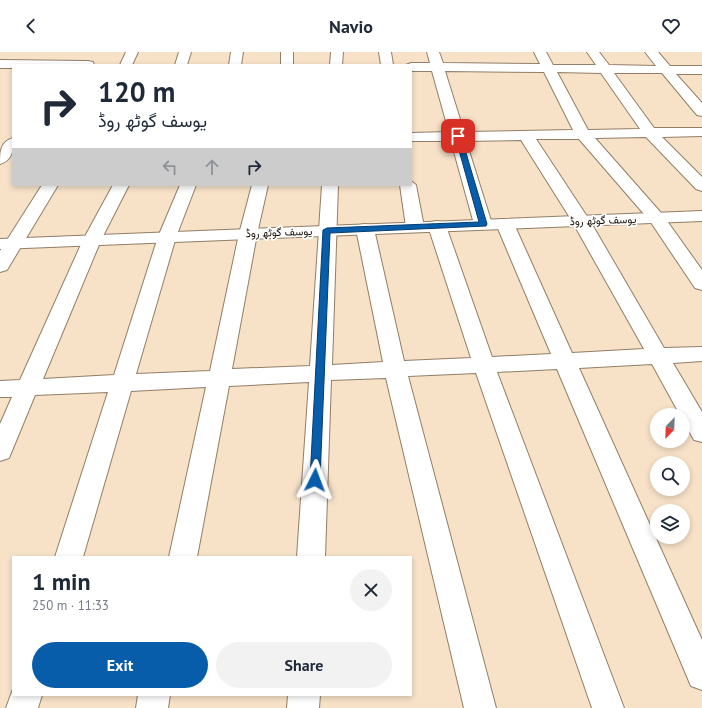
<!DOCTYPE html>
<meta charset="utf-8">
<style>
:root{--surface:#fff;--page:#f2f2f3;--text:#1f2937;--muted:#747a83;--accent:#085dab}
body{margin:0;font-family:"PT Sans",Vazirmatn,sans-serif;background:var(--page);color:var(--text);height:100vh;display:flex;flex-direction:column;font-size:15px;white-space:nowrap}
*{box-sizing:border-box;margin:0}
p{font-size:13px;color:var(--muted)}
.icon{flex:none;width:22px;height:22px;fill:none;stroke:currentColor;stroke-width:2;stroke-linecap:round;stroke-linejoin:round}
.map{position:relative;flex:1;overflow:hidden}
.details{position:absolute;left:12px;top:504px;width:400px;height:140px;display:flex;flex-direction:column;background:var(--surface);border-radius:0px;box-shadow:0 2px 6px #0003}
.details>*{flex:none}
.guide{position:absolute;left:12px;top:12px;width:400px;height:122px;border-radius:0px;box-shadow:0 2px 6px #0003;background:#fff;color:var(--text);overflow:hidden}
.needle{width:26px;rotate:203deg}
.tools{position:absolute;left:650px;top:356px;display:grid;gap:8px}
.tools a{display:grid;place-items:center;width:40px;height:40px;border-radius:50%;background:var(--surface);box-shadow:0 2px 6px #0003;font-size:20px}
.pin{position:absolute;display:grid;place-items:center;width:34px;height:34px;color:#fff;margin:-17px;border-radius:8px;box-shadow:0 2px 6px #0006}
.me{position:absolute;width:44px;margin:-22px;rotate:3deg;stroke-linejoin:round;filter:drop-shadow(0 0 3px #0008)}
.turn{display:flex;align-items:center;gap:14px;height:84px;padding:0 20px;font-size:18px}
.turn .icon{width:52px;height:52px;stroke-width:2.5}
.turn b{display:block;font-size:28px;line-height:34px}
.lanes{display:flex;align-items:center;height:38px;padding:0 20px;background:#0003;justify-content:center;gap:20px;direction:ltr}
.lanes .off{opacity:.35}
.round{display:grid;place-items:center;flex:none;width:42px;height:42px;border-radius:21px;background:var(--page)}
.summary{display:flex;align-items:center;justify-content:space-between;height:68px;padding:0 20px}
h1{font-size:24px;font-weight:800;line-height:30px}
.cta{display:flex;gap:8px;margin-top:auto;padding:8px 20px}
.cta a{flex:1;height:46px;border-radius:24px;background:var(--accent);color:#fff;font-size:16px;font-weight:800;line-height:46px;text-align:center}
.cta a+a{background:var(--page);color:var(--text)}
header{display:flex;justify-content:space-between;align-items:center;height:52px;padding:0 20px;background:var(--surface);font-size:18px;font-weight:800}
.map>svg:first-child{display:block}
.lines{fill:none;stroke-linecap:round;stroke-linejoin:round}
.minor-casing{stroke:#917e66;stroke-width:2}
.tertiary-casing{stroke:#917e66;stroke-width:2}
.minor{fill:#fff;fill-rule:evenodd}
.tertiary{fill:#fff;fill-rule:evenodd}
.route{fill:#085dab;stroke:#053c6f}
.labels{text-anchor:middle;stroke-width:3.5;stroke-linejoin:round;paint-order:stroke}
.street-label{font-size:11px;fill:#160f06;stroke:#fff}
</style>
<header><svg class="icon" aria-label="back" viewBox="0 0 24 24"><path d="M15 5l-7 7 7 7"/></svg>Navio<svg class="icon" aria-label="heart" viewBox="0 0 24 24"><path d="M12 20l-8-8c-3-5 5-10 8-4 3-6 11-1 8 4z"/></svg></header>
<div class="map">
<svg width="702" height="656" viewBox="0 0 702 656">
<rect width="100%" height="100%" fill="#f7e2c8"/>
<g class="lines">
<defs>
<g id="minor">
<path d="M126 0H138L132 13H120Z"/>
<path d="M179 0H191L187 13H175Z"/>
<path d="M231 0H243L241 13H229Z"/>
<rect x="281" y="0" width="12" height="13"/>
<path d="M331 0H343L342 13H330Z"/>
<path d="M379 0H391L393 13H381Z"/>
<path d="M427 0H439L443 11 540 12 534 0H546L553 13H596L587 0H599L609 13 656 14 645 0H658L670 14H702V22H676L702 51V64L697 63 662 21H614L654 76H702V84L662 85 702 125V139L696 137 646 85 595 86 662 162 702 218V238L695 236 650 169 579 87H536L590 169 664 296 702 295V309L673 311 702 360V390L694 388 683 368V363H680L652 312 579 316 702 588V638L691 634 557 317 497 320 624 656H592L476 321 408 324 496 656H464L386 326 331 328 325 505H297L309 330 229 334 197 505H169L206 335 131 339 83 505H55L108 340 35 343 9 406 0 409V372L12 345H0V329L20 328 83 188 113 133H129L101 188 43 327 114 323 158 185 180 133H196L176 185 136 322 210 319 239 182 252 133H268L257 182 232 317 310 314 322 133H338L332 313 383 310 356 177 359 173 365 172 371 173 374 177 404 309 471 306 428 174 431 170 437 169 443 170 446 174 492 305 551 302 496 172 499 168 505 167 511 168 514 172 572 301 644 297 572 169 521 88 466 89 492 172 489 176 483 177 477 176 474 172 451 89H411V81L449 80 432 19H411V13H406L411 11H430ZM445 19 544 20 573 78 464 80ZM557 20 601 21 640 77 588 78Z"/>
<path d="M0 8 88 9 93 10 94 13H13V16H0Z"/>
<path d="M13 86C13 98 13 108 0 112 0 100 0 90 13 86Z"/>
<path d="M411 129 416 133 424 175 421 179 415 180 409 179 406 175 400 133H411Z"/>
<path d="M42 133H58L7 218 0 220V199Z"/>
<path d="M13 637V643H42L38 656H6Z"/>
<path d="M138 643H170L168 656H136Z"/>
<path d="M288 643H320L319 656H287Z"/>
</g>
<path id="tertiary" d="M702 159V169L0 197V187Z"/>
</defs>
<use href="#minor" class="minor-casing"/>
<use href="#tertiary" class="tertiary-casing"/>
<use href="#minor" class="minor"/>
<use href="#tertiary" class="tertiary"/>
</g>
<path class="route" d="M458 82 461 84 487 172 486 174 330 181 320 428 319 431 315 433 312 431 310 428 323 178 327 176 479 170 455 84Z"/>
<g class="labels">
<g class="street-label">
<text transform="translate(603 168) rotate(-2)" y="4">یوسف گوٹھ روڈ</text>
<text transform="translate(279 180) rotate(-2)" y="4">یوسف گوٹھ روڈ</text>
</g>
</g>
</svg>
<div class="tools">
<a><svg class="needle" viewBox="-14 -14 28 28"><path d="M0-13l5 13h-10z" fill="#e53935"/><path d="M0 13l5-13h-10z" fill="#747a83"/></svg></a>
<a><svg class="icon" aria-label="search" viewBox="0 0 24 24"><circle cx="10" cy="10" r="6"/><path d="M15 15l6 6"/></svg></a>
<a><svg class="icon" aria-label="layers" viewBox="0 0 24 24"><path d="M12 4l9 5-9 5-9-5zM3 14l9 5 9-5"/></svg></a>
</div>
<div class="pin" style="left:458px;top:84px;background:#d93025"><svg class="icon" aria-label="arrive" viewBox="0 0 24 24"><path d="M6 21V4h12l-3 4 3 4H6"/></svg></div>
<svg class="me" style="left:315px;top:428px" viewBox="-20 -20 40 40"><path d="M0-17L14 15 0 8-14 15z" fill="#085dab" stroke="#fff" stroke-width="4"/></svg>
<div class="guide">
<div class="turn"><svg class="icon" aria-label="right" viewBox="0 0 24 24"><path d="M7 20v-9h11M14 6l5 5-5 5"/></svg><div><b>120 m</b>یوسف گوٹھ روڈ</div></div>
<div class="lanes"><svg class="icon off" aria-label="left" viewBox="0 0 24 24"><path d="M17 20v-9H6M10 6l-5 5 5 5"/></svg><svg class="icon off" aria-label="ahead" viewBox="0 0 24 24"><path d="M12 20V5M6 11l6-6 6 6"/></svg><svg class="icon" aria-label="right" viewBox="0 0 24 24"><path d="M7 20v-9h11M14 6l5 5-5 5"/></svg></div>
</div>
<section class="details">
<div class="summary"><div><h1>1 min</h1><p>250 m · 11:33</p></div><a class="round"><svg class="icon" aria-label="close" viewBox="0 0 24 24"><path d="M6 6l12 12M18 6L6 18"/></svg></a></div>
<div class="cta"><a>Exit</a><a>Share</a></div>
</section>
</div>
